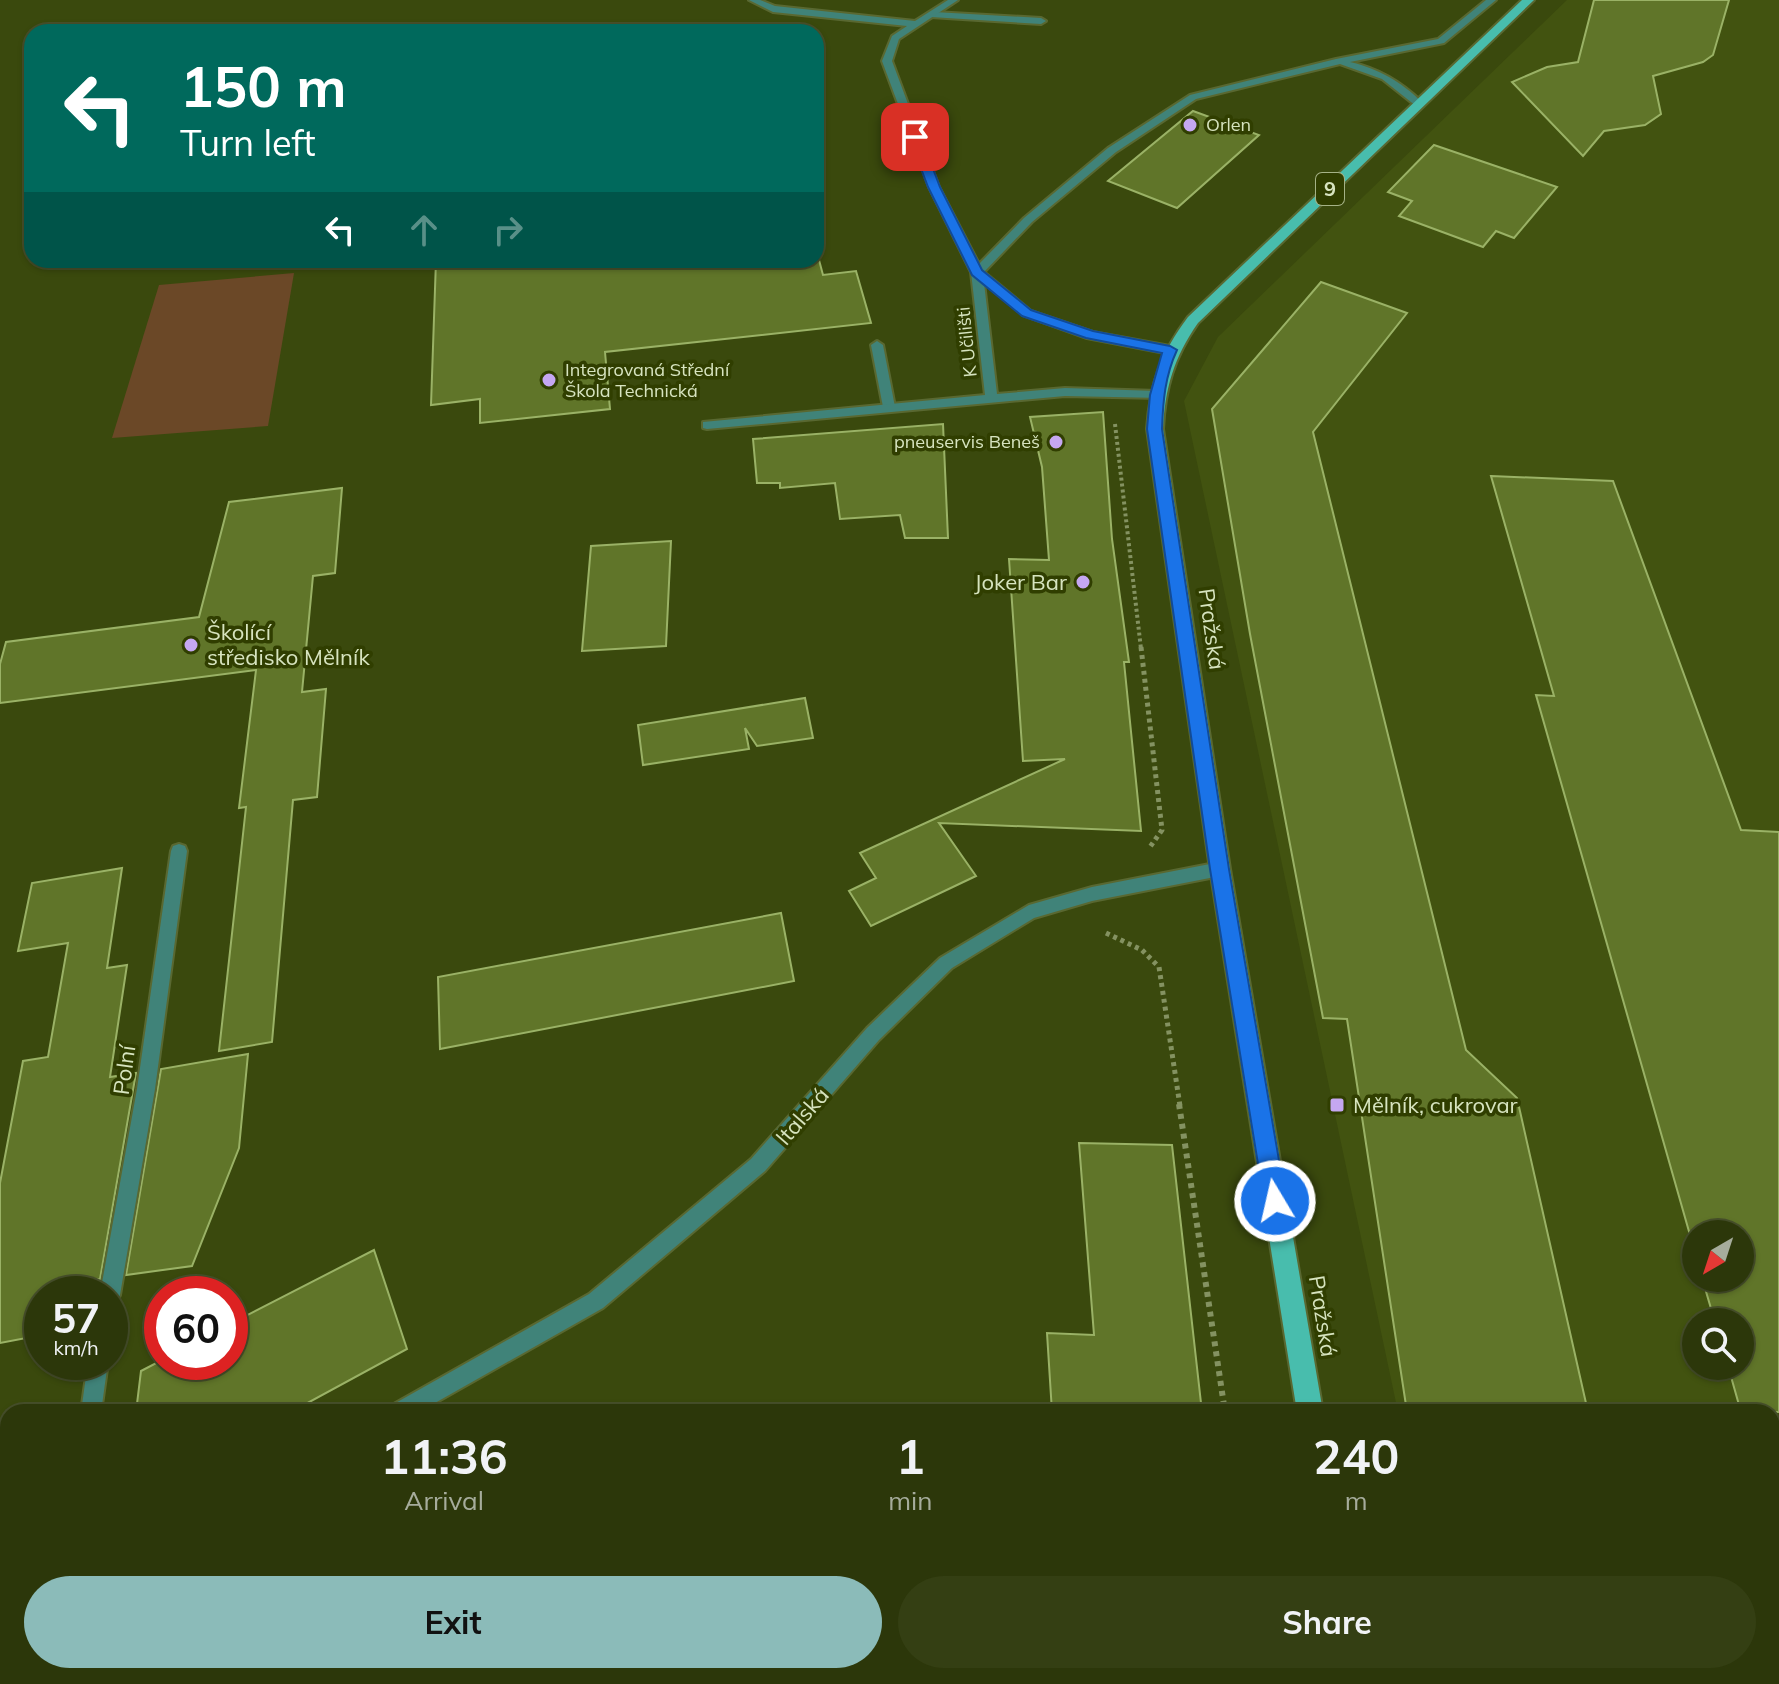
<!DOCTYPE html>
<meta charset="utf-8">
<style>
:root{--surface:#2c370a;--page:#343f13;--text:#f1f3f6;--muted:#a6ac9c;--line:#48512b;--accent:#8bbbb9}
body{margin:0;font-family:Mulish,sans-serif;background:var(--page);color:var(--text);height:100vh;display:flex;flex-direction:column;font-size:30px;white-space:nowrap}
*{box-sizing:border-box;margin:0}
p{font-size:26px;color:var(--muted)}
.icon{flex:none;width:44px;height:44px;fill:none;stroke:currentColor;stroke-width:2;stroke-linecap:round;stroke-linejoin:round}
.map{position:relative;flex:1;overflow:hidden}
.details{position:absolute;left:0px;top:1404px;width:1780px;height:280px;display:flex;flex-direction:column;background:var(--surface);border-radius:24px 24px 0 0;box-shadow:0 2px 6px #0004,0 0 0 2px var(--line)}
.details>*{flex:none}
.banner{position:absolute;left:24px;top:24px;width:800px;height:244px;border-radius:24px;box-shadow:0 2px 6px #0004,0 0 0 2px var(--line);background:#00695c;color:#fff;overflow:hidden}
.needle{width:52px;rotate:219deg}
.tools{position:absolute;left:1682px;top:1220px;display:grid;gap:16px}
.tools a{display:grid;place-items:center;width:72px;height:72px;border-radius:50%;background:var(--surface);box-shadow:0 2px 6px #0004,0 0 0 2px var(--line);font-size:40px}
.speed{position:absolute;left:24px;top:1276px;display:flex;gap:16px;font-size:40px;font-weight:700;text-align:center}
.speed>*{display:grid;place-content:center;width:104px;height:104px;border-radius:50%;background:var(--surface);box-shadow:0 2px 6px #0004,0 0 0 2px var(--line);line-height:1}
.speed small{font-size:20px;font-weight:400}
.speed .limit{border:12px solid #d22;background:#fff;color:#111}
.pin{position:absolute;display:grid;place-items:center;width:68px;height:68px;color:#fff;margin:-34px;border-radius:16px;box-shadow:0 4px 12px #0006}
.me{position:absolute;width:88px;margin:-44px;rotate:351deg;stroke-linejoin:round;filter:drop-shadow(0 0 6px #0008)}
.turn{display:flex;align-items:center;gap:28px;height:168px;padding:0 24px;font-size:36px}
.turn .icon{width:104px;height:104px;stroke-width:2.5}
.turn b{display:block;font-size:56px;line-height:68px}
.lanes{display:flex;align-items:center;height:76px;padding:0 24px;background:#0003;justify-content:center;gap:40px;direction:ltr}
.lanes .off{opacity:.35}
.eta{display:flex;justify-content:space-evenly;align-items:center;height:136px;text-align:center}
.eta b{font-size:48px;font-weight:700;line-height:56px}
.action{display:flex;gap:16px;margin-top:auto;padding:16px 24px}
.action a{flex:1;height:92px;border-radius:48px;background:var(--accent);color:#111;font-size:32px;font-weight:700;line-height:92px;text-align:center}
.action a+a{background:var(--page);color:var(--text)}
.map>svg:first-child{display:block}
.built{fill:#425310;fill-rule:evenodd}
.green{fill:#6b4827}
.building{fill:#607529;stroke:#9ab266;stroke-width:2}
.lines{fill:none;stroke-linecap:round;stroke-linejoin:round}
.lane-casing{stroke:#596831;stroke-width:4}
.street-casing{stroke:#596831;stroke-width:4}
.primary-casing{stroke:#596831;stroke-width:4}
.path-far2{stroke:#849261;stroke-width:4;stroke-dasharray:3 3;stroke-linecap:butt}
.path-far1{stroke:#849261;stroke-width:5;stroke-dasharray:4 4;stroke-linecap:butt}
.path{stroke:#849261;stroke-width:6;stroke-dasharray:5 5;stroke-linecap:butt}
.lane{fill:#408379;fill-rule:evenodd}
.street{fill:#408379;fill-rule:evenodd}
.primary{fill:#48bdad;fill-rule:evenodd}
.route{fill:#1a73e8;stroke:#114b97;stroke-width:2}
.poi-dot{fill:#c5a7f1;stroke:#303e00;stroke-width:3}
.labels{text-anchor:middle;stroke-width:7;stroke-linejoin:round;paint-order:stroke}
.far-poi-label{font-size:18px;fill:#d7e4bf;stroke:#303e00;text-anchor:start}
.far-street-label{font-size:18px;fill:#d7e4bf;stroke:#303e00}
.shield{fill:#303e00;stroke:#a5b286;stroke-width:2}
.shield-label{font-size:20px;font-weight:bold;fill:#d7e4bf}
.poi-label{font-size:22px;fill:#d7e4bf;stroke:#303e00;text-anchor:start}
.street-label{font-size:22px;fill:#d7e4bf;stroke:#303e00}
</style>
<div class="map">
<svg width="1779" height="1684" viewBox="0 0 1779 1684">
<rect width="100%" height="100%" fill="#3a490d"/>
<path class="built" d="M1567 0H1779V1684H1455L1454 1676H1772V1412H1398L1184 401 1218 337ZM1696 1234H1740V1278H1696ZM1696 1322H1740V1366H1696Z"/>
<path class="green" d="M294 273 268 426 112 438 159 285Z"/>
<g class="building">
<path d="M1594 0H1729L1713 55 1703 62 1653 76 1661 114 1645 125 1604 131 1583 156 1512 82 1547 67 1578 62Z"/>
<path d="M1193 111 1259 135 1177 208 1108 181Z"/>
<path d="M1434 145 1557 187 1514 238 1496 231 1483 247 1399 216 1412 201 1388 192Z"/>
<path d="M436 260H819L823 275 856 271 871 323 605 352 610 409 480 423V399L431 405Z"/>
<path d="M1321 282 1407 313 1313 432 1466 1050 1517 1098 1588 1412H1407L1347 1019 1323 1018 1250 634 1212 409Z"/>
<path d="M1103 412 1112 539 1129 662H1124L1141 831 939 823 976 876 871 926 849 891 876 878 860 853 1065 759 1023 761 1009 559 1049 560 1042 467 1030 417Z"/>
<path d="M943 424 948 538H905L900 515 840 519 835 483 780 488V483H757L753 439Z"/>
<path d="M1491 476 1613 481 1741 830 1779 832V1412H1741L1728 1366H1740V1322H1715L1702 1278H1740V1234H1696V1256L1536 695 1554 696Z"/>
<path d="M342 488 335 573 313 576 302 692 326 689 317 797 293 800 272 1042 219 1051 246 807 239 808 256 670 0 703V664L6 642 199 617 229 502Z"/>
<path d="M671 541 666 646 582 651 591 546Z"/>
<path d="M805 698 813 738 757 746 745 728 749 749 643 765 638 725Z"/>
<path d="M122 868 107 968 127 965 110 1077 136 1073 100 1279 78 1282 77 1294H42V1335L0 1343V1183L23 1061 48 1057 68 943 18 951 32 883Z"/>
<path d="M781 913 794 981 440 1049 438 977Z"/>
<path d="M248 1054 239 1148 192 1266 126 1275 161 1069Z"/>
<path d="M1079 1143 1172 1145 1202 1412H1052L1047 1333 1094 1335Z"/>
<path d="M374 1250 407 1349 291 1412H136L141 1371 162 1360 230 1362V1324Z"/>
</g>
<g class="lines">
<defs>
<g id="lane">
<path d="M934 12 1041 18 1046 21 1041 24 931 17V13Z"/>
<path d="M877 341 883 345 895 407 889 411 883 407 871 345Z"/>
</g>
<g id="street">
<path d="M749 0H760L775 6 915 21 948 0H958L899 39 892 61 939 187 979 264 1024 218 1108 148 1190 95 1336 59 1438 39 1486 0H1496L1444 43 1350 62C1379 69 1400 81 1422 102V106H1416L1382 79 1340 64 1196 99 1116 152 1032 222 984 272 1031 311 1093 332 1170 346 1176 350 1170 354 1087 338 1023 315 984 283 997 394 1065 388 1157 391 1163 395 1161 398 1065 396 707 429 703 428V422L985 395 971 272 929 187 882 61 892 36 907 26 773 12Z"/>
<path d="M179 844 185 846 187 851 155 1089 120 1295 117 1302 110 1305V1294H100L137 1089 171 851 173 846Z"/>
<path d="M1220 862 1226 864 1228 869 1226 874 1220 876 1092 901 1034 918 952 968 879 1040 765 1171 603 1308 419 1412H389L392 1405 589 1294 751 1159 867 1028 940 958 1029 905 1092 887Z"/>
<path d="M88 1362H108L101 1412H81Z"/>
<path d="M8 1604V1627L0 1630V1607Z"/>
</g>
<g id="primary">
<path d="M1522 0H1534L1198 323C1174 357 1165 388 1163 429L1230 869 1323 1412H1297L1210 869 1147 429C1150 384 1161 353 1188 317Z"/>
<path d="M1341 1676H1369L1370 1684H1342Z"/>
</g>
</defs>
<use href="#lane" class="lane-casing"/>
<use href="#street" class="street-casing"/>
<use href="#primary" class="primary-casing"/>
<path class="path-far2" d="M1115 424 1141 649"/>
<g class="path-far1">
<path d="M1141 647 1162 830 1150 847"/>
<path d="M1106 933 1142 950 1159 967 1180 1106"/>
</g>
<g class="path">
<path d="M1179 1104 1225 1412"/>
<path d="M1264 1676 1266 1684"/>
</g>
<use href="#lane" class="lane"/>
<use href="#street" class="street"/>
<use href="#primary" class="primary"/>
</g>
<path class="route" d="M915 133 921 137 940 187 982 270 1031 310 1093 331 1170 346 1177 350C1165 376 1163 401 1162 429L1229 869 1286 1201 1283 1209 1275 1212 1267 1209 1264 1201 1210 869 1147 429 1150 395 1162 353 1086 338 1022 316 972 275 928 187 909 137Z"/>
<g class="poi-dot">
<circle cx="1190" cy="125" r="8"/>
<circle cx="549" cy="380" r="8"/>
<circle cx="1056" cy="442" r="8"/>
<circle cx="1083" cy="582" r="8"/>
<circle cx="191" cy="645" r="8"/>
<rect x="1329" y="1097" width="16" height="16" rx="4"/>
</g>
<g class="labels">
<g class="far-poi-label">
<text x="1206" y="131">Orlen</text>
<text x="565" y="376">Integrovaná Střední<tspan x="565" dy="21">Škola Technická</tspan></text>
<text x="1040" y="448" text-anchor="end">pneuservis Beneš</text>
</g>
<g class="far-street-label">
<text transform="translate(967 342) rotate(-96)" y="6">K Učilišti</text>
</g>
<rect class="shield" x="1316" y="173" width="28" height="32" rx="6"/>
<g class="shield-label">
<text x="1330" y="196">9</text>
</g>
<g class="poi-label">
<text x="1067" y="590" text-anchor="end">Joker Bar</text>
<text x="207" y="640">Školící<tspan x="207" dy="25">středisko Mělník</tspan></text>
<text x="1353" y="1113">Mělník, cukrovar</text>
</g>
<g class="street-label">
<text transform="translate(1212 629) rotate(82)" y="8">Pražská</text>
<text transform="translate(124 1070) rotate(-82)" y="8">Polní</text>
<text transform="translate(802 1116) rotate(-49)" y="8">Italská</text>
<text transform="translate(1323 1316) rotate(81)" y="8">Pražská</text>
</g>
</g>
</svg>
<div class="tools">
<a><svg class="needle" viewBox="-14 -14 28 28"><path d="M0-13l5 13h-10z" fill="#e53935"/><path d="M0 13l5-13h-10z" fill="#a6ac9c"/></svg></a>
<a><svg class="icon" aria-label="search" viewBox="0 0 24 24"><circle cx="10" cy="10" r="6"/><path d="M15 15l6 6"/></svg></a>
</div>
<div class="speed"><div>57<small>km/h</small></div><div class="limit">60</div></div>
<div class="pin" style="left:915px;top:137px;background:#d93025"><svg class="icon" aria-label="arrive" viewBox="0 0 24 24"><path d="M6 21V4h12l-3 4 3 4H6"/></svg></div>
<svg class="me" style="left:1275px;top:1201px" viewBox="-20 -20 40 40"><circle r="17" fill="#1a73e8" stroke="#fff" stroke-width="3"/><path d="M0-11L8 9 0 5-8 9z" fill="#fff"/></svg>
<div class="banner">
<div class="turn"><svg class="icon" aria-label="left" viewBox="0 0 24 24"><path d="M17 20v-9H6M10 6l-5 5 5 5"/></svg><div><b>150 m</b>Turn left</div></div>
<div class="lanes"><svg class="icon" aria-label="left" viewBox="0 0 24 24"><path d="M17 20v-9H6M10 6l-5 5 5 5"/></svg><svg class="icon off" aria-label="ahead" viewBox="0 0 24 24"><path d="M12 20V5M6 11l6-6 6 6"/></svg><svg class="icon off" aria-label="right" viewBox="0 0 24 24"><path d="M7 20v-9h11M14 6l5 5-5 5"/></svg></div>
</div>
<section class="details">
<div class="eta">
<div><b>11:36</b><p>Arrival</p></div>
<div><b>1</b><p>min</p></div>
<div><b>240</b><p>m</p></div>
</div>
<div class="action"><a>Exit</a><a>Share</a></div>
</section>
</div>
